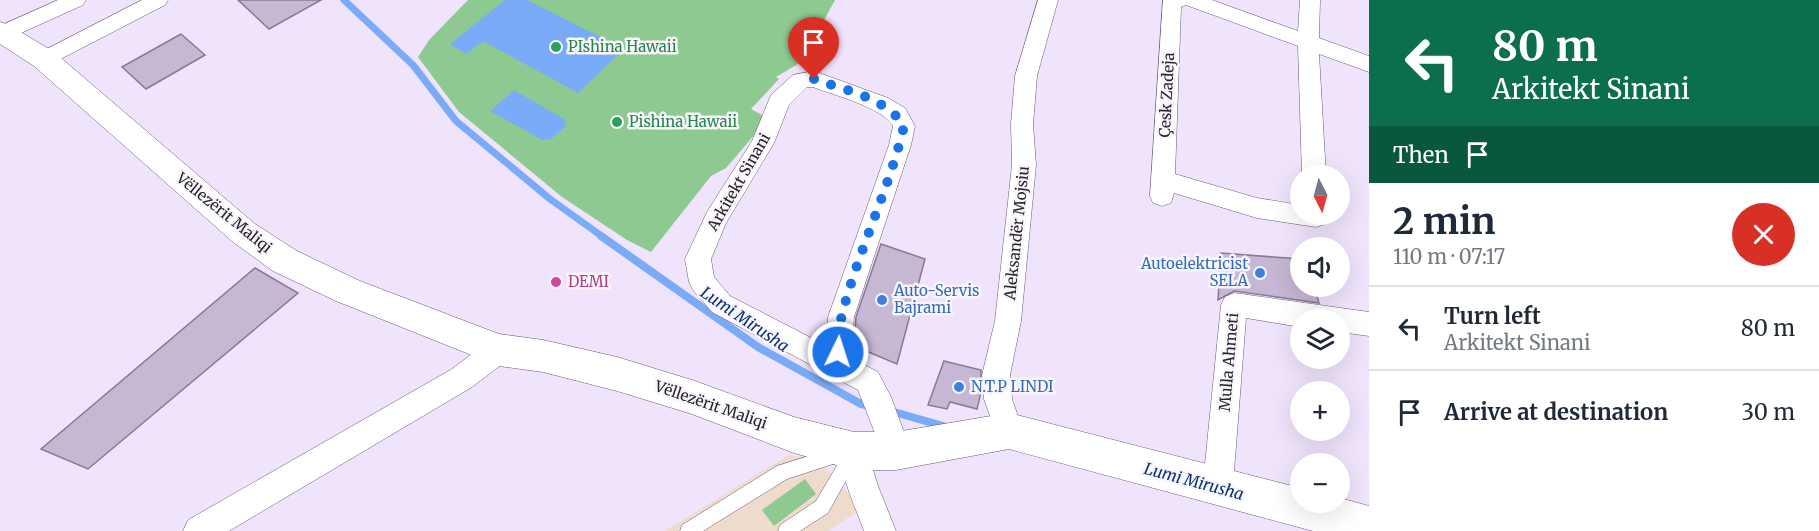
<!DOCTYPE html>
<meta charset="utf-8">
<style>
:root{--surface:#fff;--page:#f2f2f3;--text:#1f2937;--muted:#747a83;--line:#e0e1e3}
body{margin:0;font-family:Merriweather,serif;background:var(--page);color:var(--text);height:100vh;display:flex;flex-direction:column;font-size:22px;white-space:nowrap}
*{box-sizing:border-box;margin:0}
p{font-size:20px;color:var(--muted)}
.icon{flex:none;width:33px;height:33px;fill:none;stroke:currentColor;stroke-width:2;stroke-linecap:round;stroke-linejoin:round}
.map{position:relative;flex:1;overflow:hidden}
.sheet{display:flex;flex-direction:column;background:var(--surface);width:450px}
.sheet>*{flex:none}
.hud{background:#0b6e4f;color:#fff;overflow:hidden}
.needle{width:39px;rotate:174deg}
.fabs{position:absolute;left:1290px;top:165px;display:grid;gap:12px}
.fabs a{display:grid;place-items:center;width:60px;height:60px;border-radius:50%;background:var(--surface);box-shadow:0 6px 24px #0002;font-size:30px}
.pin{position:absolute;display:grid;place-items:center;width:51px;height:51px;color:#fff;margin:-62px -26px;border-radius:50% 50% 50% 0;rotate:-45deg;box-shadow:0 0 6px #0007}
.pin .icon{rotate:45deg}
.me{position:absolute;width:66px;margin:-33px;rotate:4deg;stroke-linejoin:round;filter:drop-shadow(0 0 4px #0008)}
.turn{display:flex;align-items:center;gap:21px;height:126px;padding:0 24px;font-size:27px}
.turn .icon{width:78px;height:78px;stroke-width:2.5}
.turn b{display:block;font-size:42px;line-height:51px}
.then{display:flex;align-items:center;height:57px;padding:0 24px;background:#0003;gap:12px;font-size:22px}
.round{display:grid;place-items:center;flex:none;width:63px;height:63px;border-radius:32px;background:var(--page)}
.summary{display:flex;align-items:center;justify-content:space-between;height:102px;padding:0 24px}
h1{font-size:36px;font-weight:700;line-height:45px}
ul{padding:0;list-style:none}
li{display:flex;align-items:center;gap:18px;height:84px;padding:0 24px;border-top:2px solid var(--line)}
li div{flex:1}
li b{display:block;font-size:22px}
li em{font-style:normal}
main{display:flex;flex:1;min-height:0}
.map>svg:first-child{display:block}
.commercial{fill:#efdbcc}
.green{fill:#8ec992}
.water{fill:#7aabf9}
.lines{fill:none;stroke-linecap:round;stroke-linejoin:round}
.stream-far1{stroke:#7aabf9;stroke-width:7}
.stream{stroke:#7aabf9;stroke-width:8}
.building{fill:#c6b7d4;stroke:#887995;stroke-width:1.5}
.service-casing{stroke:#675974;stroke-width:1}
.minor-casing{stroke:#675974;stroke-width:1}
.secondary-casing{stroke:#675974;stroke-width:1}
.service{fill:#fff;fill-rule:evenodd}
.minor{fill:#fff;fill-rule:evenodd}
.secondary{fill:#fff;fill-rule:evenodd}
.route{stroke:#1a73e8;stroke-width:10;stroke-dasharray:0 18}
.leisure-dot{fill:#2e9e5b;stroke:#f8f5fb;stroke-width:2}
.shop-dot{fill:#3f7fe0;stroke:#f8f5fb;stroke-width:2}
.hotel-dot{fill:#d1479c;stroke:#f8f5fb;stroke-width:2}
.labels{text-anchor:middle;stroke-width:5;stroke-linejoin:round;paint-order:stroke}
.leisure-label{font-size:15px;fill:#27864d;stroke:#f8f5fb;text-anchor:start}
.street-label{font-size:15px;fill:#29232e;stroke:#f8f5fb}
.shop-label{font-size:15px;fill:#366cbe;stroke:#f8f5fb;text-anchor:start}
.hotel-label{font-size:15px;fill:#b23c85;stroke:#f8f5fb;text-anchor:start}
.water-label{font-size:16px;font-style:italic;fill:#053274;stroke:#f8f5fb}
</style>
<main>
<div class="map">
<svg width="1369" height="531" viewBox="0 0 1369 531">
<rect width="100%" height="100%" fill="#f0e3fc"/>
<path class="commercial" d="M789 455 819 460 861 509 828 531H665Z"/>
<g class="green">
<path d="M468 0H835L801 62 776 77 779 79 751 109 766 117 762 126 726 168 711 176 651 252 627 240 562 197 459 112 418 57 429 40Z"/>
<path d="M805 479 816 494 774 526 762 510Z"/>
</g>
<g class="water">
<path d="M505 0H527L624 49 578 93 483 41 466 54 450 44Z"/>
<path d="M514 90 564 119 566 126 551 139 542 140 490 111Z"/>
</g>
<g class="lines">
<path class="stream-far1" d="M344 0 413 65 456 121 550 199 603 237"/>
<g class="stream">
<path d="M601 236 758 347 861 404 872 407"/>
<path d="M887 410 950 428"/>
</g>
</g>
<g class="building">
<path d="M238 0H321L269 29Z"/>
<path d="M181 34 205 55 146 89 122 67Z"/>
<path d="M881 244 925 259 897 364 854 346 856 317Z"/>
<path d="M1221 253 1300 259V286H1314L1319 303 1234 291 1218 300Z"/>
<path d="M255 268 298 293 88 469 41 449Z"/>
<path d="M944 361 981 370V392L977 409 950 402 947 409 928 405Z"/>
</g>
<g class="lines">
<defs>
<path id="service" d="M837 447 843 450 844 454 852 447 858 450 860 455 828 513 800 531H778L780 525 816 501 839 462 787 479 703 531H680L682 525 777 466Z"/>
<g id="minor">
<path d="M58 0H86L83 5 10 38 0 39V26Z"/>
<path d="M142 0H168L165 5 51 64 44 66 37 64 33 59 37 54Z"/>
<path d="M1038 0H1058L1037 76 1033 124 1036 165 1021 321 1010 375 1012 399 1023 431 1019 441 1009 445 999 441 984 399 982 375 995 321 1012 165 1011 124 1015 76Z"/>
<path d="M1163 0H1212L1298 31 1300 0H1320L1319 38 1369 56V72L1319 54 1326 176H1302L1298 46 1186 5 1181 7 1175 174 1257 198 1300 205V214H1328L1325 224 1316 227 1257 218 1174 193 1171 203 1162 206 1153 203 1150 196Z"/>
<path d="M814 71 888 98 905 108 915 126 911 145 854 317 851 358 878 372 891 397 911 451 906 461 896 465 886 461 858 390 712 312 693 290 689 282 685 259 707 212 752 141 771 95 793 75ZM807 87H813C833 95 882 107 893 126L889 145 828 317 825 345 730 296 714 277 711 259 726 223 774 143 789 105Z"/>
<path d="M1234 293 1369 312V336L1340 332V320H1300V327L1246 318 1233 484 1229 495 1218 499 1207 495 1203 484 1221 305 1225 297Z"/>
<path d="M499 338 509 341 513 350 509 359 472 387 229 531H183L188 520 452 369 489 341Z"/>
<path d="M854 437 864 441 878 486 896 531H864C856 508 834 464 844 441Z"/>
</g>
<path id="secondary" d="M0 22 9 25 54 52 255 224 297 251 360 281 499 334 543 340 617 357 692 380 794 417 854 432H896L1009 413 1300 488V502H1340V498L1369 506V531H1313L1009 449 896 470H854L794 453 692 414 617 391 543 372 499 366 336 301 273 271 233 242 34 66 0 44Z"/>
</defs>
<use href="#service" class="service-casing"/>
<use href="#minor" class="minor-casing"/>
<use href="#secondary" class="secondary-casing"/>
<use href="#service" class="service"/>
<use href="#minor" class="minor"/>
<use href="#secondary" class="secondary"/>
</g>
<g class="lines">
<path class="route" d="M814 79C844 90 887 98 904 126 889 190 858 251 842 315 839 327 839 340 838 352"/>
</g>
<g class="leisure-dot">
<circle cx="556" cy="47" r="6"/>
<circle cx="617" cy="122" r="6"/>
</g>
<g class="shop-dot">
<circle cx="1260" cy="273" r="6"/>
<circle cx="882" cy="300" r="6"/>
<circle cx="959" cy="387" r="6"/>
</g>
<circle class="hotel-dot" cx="556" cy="282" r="6"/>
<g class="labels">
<g class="leisure-label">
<text x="568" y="52">PIshina Hawaii</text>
<text x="629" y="127">Pishina Hawaii</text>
</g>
<g class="street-label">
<text transform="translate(1167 95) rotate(-87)" y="5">Çesk Zadeja</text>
<text transform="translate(739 182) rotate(-60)" y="5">Arkitekt Sinani</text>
<text transform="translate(224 213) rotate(39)" y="5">Vëllezërit Maliqi</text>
<text transform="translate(1017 233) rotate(-84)" y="5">Aleksandër Mojsiu</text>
<text transform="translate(1229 362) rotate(-85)" y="5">Mulla Ahmeti</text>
<text transform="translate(711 405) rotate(19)" y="5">Vëllezërit Maliqi</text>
</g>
<g class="shop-label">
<text x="1248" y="269" text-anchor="end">Autoelektricist<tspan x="1248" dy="17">SELA</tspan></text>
<text x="894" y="296">Auto-Servis<tspan x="894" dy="17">Bajrami</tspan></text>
<text x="971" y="392">N.T.P LINDI</text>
</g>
<g class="hotel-label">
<text x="568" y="287">DEMI</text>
</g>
<g class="water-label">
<text transform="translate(745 319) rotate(34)" y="6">Lumi Mirusha</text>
<text transform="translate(1194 481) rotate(15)" y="6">Lumi Mirusha</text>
</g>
</g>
</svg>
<div class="fabs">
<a><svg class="needle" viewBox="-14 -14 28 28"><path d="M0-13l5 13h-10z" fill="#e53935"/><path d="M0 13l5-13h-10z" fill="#747a83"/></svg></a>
<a><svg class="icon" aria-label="sound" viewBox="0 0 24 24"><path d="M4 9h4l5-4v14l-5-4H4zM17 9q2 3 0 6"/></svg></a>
<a><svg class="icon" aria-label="layers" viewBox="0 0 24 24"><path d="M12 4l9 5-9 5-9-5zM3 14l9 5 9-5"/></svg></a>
<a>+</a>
<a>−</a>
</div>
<div class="pin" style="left:814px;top:79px;background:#d93025"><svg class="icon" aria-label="arrive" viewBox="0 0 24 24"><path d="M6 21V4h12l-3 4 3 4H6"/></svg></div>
<svg class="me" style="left:838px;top:352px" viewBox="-20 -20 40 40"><circle r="17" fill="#1a73e8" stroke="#fff" stroke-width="3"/><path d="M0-11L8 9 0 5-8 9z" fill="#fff"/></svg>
</div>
<section class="sheet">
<div class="hud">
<div class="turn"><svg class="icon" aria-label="left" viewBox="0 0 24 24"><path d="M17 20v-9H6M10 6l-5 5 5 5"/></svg><div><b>80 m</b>Arkitekt Sinani</div></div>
<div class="then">Then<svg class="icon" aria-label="arrive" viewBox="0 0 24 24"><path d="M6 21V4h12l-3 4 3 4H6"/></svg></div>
</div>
<div class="summary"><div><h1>2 min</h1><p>110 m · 07:17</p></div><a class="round" style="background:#d93025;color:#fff"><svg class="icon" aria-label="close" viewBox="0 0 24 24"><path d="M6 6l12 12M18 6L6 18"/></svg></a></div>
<ul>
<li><svg class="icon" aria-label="left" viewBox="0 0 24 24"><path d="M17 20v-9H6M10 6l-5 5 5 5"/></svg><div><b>Turn left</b><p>Arkitekt Sinani</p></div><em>80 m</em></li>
<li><svg class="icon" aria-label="arrive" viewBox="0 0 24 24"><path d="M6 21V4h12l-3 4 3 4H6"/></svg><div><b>Arrive at destination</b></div><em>30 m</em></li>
</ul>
</section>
</main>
